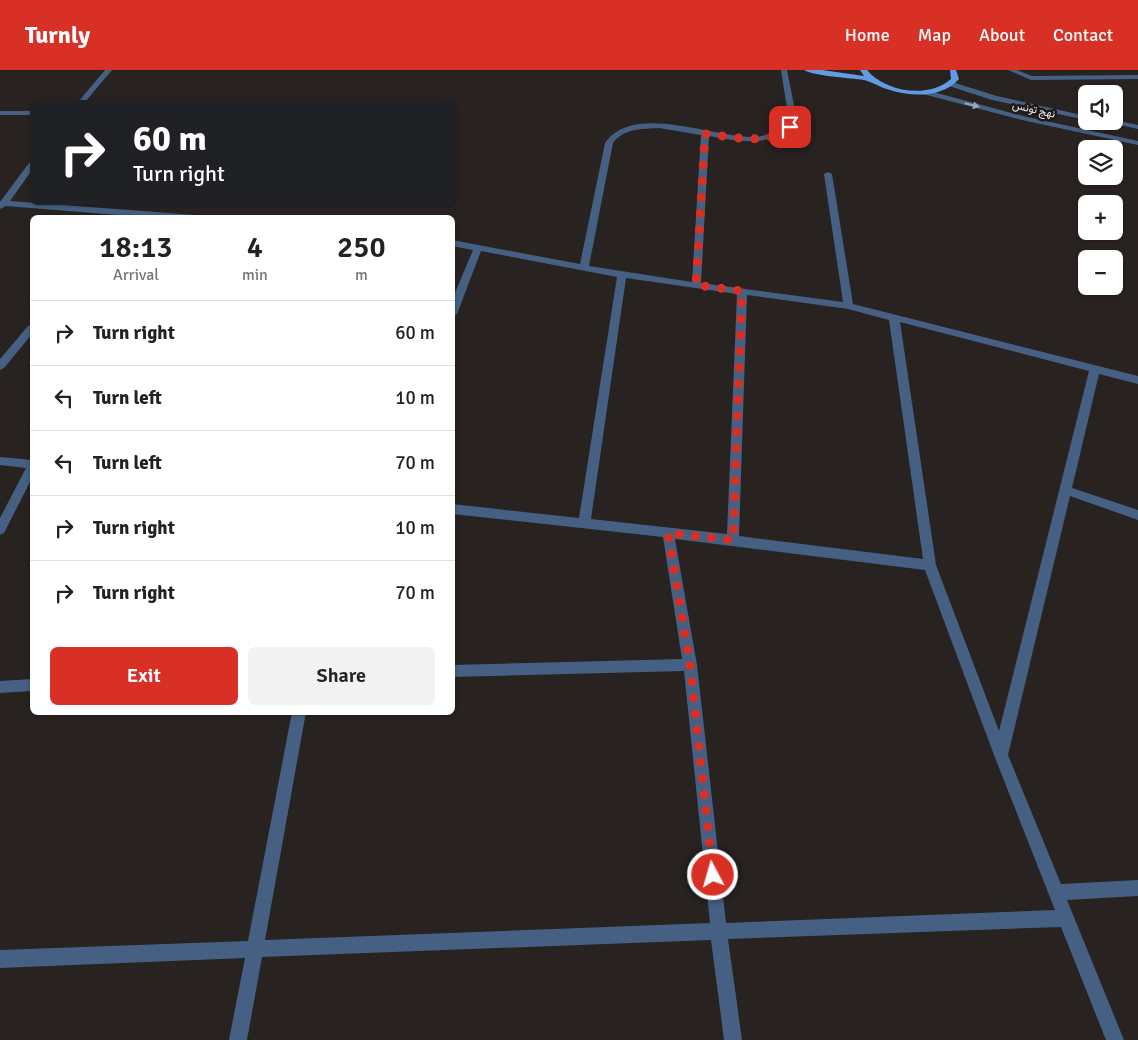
<!DOCTYPE html>
<meta charset="utf-8">
<style>
:root{--surface:#fff;--page:#f2f2f2;--text:#222;--muted:#767676;--line:#e0e0e0;--accent:#d93025}
body{margin:0;font-family:Signika,Vazirmatn,sans-serif;background:var(--page);color:var(--text);height:100vh;display:flex;flex-direction:column;font-size:19px;white-space:nowrap}
*{box-sizing:border-box;margin:0}
p{font-size:16px;color:var(--muted)}
.icon{flex:none;width:28px;height:28px;fill:none;stroke:currentColor;stroke-width:2;stroke-linecap:round;stroke-linejoin:round}
.map{position:relative;flex:1;overflow:hidden}
.side{position:absolute;left:30px;top:145px;width:425px;height:500px;display:flex;flex-direction:column;background:var(--surface);border-radius:8px;box-shadow:0 1px 4px #0004}
.side>*{flex:none}
.hud{position:absolute;left:30px;top:30px;width:425px;height:105px;border-radius:8px;box-shadow:0 1px 4px #0004;background:#202124;color:#fff;overflow:hidden}
.controls{position:absolute;left:1078px;top:15px;display:grid;gap:10px}
.controls a{display:grid;place-items:center;width:45px;height:45px;border-radius:8px;background:var(--surface);box-shadow:0 1px 4px #0004;font-size:25px}
.pin{position:absolute;display:grid;place-items:center;width:42px;height:42px;color:#fff;margin:-21px;border-radius:10px;box-shadow:0 2px 8px #0006}
.me{position:absolute;width:55px;margin:-28px;rotate:354deg;stroke-linejoin:round;filter:drop-shadow(0 0 4px #0008)}
.turn{display:flex;align-items:center;gap:18px;height:105px;padding:0 20px;font-size:22px}
.turn .icon{width:65px;height:65px;stroke-width:2.5}
.turn b{display:block;font-size:35px;line-height:42px}
.eta{display:flex;justify-content:space-evenly;align-items:center;height:85px;text-align:center}
.eta b{font-size:30px;font-weight:600;line-height:35px}
.button{display:flex;gap:10px;margin-top:auto;padding:10px 20px}
.button a{flex:1;height:58px;border-radius:8px;background:var(--accent);color:#fff;font-size:20px;font-weight:600;line-height:58px;text-align:center}
.button a+a{background:var(--page);color:var(--text)}
ul{padding:0;list-style:none}
li{display:flex;align-items:center;gap:15px;height:65px;padding:0 20px;border-top:1px solid var(--line)}
li div{flex:1}
li b{display:block;font-size:19px}
li em{font-style:normal}
header{display:flex;align-items:center;gap:30px;box-sizing:border-box;height:70px;padding:0 25px;background:var(--accent);color:#fff}
header strong{font-size:24px}
nav{display:flex;gap:28px;margin-inline-start:auto;font-size:18px}
.map>svg:first-child{display:block}
.lines{fill:none;stroke-linecap:round;stroke-linejoin:round}
.minor{fill:#456082;fill-rule:evenodd}
.major{fill:#639be2;fill-rule:evenodd}
.oneway{fill:#9aa6b6}
.route{stroke:#d93025;stroke-width:9;stroke-dasharray:0 16.2}
.labels{text-anchor:middle;stroke-width:5;stroke-linejoin:round;paint-order:stroke}
.far-street-label{font-size:11px;fill:#f0ebeb;stroke:#1f1918}
</style>
<header>
<strong>Turnly</strong>
<nav><a>Home</a><a>Map</a><a>About</a><a>Contact</a></nav>
</header>
<div class="map">
<svg width="1138" height="970" viewBox="0 0 1138 970">
<rect width="100%" height="100%" fill="#282221"/>
<g class="lines">
<g class="minor">
<path d="M105 0H112L85 32H78Z"/>
<path d="M781 0H787L796 45 793 59C763 76 742 72 709 66L701 213 843 232 824 104 828 102 832 104 853 234 1138 306V314L1099 304 1072 418 1138 440V450L1070 426 1008 685 1061 814 1138 810V826L1067 830 1124 970H1106L1061 857 728 869 742 970H724L711 870 262 887 247 970H229L245 888 0 898V880L248 871 292 642H306L265 870 710 853 684 601 452 607V595L682 589 663 467 452 444V434L579 448 617 207 481 181 457 244 452 247V230L473 180 452 176V170L580 194 605 73C634 32 712 68 754 67 766 66 776 62 786 56L788 45ZM659 58 701 65 692 212 589 196 613 73C624 58 642 59 659 58ZM626 208 737 224 727 464 591 449ZM747 225 848 239 889 250 923 489 739 466ZM900 252 1089 301 999 661 936 495ZM675 469 925 500 994 685 1055 840 726 853 697 595Z"/>
<path d="M1008 0H1017L1032 6 1138 5V9L1031 10Z"/>
<path d="M952 12 997 26 1086 46V50L992 30 949 16V12Z"/>
<path d="M926 20 1023 46 1138 71V75L1022 50 923 24V20Z"/>
<rect x="0" y="41" width="32" height="4"/>
<path d="M1114 50 1138 55V59L1101 51Z"/>
<path d="M29 93H32V100L10 131 195 145 199 148H156L6 136 0 139V132Z"/>
<path d="M32 255V264L4 298 0 300V289L28 256Z"/>
<path d="M0 387 32 390V408L4 463 0 465V448L26 398 0 395Z"/>
<path d="M32 609V621L0 623V611Z"/>
</g>
<path class="major" d="M804 0H822L864 6 860 0H867C885 22 929 29 951 9L950 0H956L959 9C942 28 912 27 890 20 881 18 873 12 864 10 851 8 813 6 804 0Z"/>
</g>
<defs><path id="oneway-solid" d="M-6-.8H1V-3.2L6.5 0L1 3.2V.8H-6Z" transform="scale(1.25)"/></defs>
<use class="oneway" href="#oneway-solid" transform="translate(972 35) rotate(14)"/>
<g class="lines">
<path class="route" d="M713 805 690 595 668 463 733 470 742 221 696 215 705 64C732 66 769 77 790 57"/>
</g>
<g class="labels">
<g class="far-street-label">
<text transform="translate(1034 39) rotate(13)" y="4">نهج تونس</text>
</g>
</g>
</svg>
<div class="controls">
<a><svg class="icon" aria-label="sound" viewBox="0 0 24 24"><path d="M4 9h4l5-4v14l-5-4H4zM17 9q2 3 0 6"/></svg></a>
<a><svg class="icon" aria-label="layers" viewBox="0 0 24 24"><path d="M12 4l9 5-9 5-9-5zM3 14l9 5 9-5"/></svg></a>
<a>+</a>
<a>−</a>
</div>
<div class="pin" style="left:790px;top:57px;background:#d93025"><svg class="icon" aria-label="arrive" viewBox="0 0 24 24"><path d="M6 21V4h12l-3 4 3 4H6"/></svg></div>
<svg class="me" style="left:713px;top:805px" viewBox="-20 -20 40 40"><circle r="17" fill="#d93025" stroke="#fff" stroke-width="3"/><path d="M0-11L8 9 0 5-8 9z" fill="#fff"/></svg>
<div class="hud">
<div class="turn"><svg class="icon" aria-label="right" viewBox="0 0 24 24"><path d="M7 20v-9h11M14 6l5 5-5 5"/></svg><div><b>60 m</b>Turn right</div></div>
</div>
<section class="side">
<div class="eta">
<div><b>18:13</b><p>Arrival</p></div>
<div><b>4</b><p>min</p></div>
<div><b>250</b><p>m</p></div>
</div>
<ul>
<li><svg class="icon" aria-label="right" viewBox="0 0 24 24"><path d="M7 20v-9h11M14 6l5 5-5 5"/></svg><div><b>Turn right</b></div><em>60 m</em></li>
<li><svg class="icon" aria-label="left" viewBox="0 0 24 24"><path d="M17 20v-9H6M10 6l-5 5 5 5"/></svg><div><b>Turn left</b></div><em>10 m</em></li>
<li><svg class="icon" aria-label="left" viewBox="0 0 24 24"><path d="M17 20v-9H6M10 6l-5 5 5 5"/></svg><div><b>Turn left</b></div><em>70 m</em></li>
<li><svg class="icon" aria-label="right" viewBox="0 0 24 24"><path d="M7 20v-9h11M14 6l5 5-5 5"/></svg><div><b>Turn right</b></div><em>10 m</em></li>
<li><svg class="icon" aria-label="right" viewBox="0 0 24 24"><path d="M7 20v-9h11M14 6l5 5-5 5"/></svg><div><b>Turn right</b></div><em>70 m</em></li>
</ul>
<div class="button"><a>Exit</a><a>Share</a></div>
</section>
</div>
